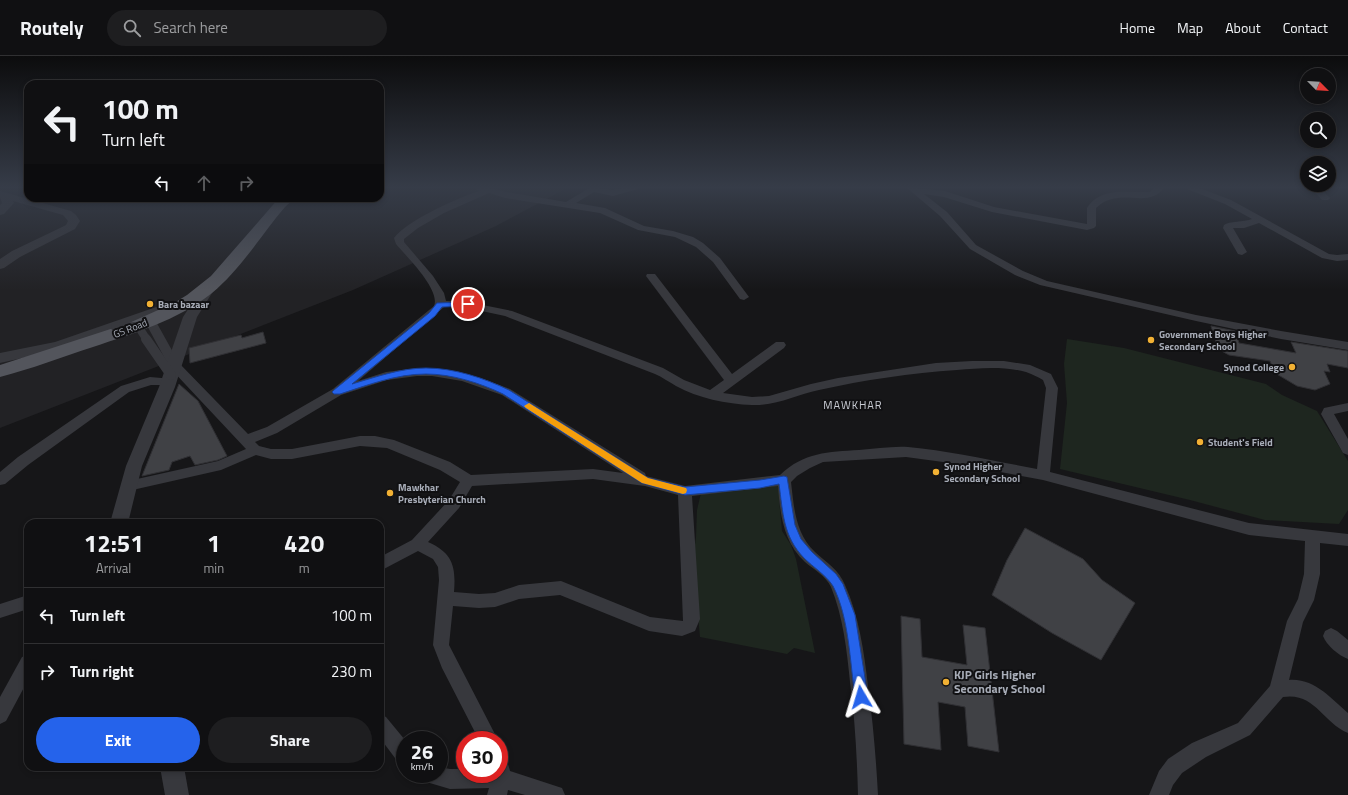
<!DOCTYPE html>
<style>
:root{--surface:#101012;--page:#1e1e20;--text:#f1f3f6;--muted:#9c9d9f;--line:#303032;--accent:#2563eb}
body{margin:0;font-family:"Titillium Web",sans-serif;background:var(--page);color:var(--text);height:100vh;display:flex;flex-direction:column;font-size:15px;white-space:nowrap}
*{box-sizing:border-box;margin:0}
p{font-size:13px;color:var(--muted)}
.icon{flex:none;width:22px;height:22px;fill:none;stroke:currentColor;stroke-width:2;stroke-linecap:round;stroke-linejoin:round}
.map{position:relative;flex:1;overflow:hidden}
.drawer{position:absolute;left:24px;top:463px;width:360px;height:252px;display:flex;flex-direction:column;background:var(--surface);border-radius:12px;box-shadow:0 2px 6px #0003,0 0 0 1px var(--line)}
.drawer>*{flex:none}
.banner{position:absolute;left:24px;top:24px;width:360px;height:122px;border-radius:12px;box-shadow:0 2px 6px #0003,0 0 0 1px var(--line);background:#101012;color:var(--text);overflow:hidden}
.needle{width:26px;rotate:114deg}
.fabs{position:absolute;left:1300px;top:12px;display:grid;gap:8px}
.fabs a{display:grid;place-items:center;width:36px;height:36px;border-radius:50%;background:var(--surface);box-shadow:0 2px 6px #0003,0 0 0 1px var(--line);font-size:20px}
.speed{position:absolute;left:396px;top:675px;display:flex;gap:8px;font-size:20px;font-weight:700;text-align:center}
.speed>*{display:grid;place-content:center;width:52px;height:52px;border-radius:50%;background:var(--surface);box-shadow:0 2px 6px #0003,0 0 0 1px var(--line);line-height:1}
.speed small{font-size:10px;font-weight:400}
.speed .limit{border:6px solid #d22;background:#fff;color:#111}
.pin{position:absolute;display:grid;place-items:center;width:34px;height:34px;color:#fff;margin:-17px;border:2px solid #fff;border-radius:50%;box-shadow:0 1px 4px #0007}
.me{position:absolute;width:44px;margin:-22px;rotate:353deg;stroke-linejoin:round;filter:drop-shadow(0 0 3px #0008)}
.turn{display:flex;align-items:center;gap:14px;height:84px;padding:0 12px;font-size:18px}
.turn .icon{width:52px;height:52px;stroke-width:2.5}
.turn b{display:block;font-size:28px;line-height:34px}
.lanes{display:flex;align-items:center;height:38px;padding:0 12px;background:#0003;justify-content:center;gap:20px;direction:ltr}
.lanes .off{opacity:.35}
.eta{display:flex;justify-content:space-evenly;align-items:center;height:68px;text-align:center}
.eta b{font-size:24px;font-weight:700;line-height:28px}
.primary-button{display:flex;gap:8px;margin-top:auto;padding:8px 12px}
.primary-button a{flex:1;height:46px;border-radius:24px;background:var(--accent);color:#fff;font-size:16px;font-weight:700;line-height:46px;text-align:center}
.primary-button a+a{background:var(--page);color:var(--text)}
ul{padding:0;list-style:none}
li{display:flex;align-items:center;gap:12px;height:56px;padding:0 12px;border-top:1px solid var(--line)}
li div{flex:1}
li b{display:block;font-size:15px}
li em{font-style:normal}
header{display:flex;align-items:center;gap:24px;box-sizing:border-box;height:56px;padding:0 20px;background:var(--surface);border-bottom:1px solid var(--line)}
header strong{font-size:19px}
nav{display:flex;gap:22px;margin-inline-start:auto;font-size:14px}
.search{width:280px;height:36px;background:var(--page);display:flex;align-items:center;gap:10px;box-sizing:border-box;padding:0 14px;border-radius:22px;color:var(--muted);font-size:15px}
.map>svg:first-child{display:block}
.built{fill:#222225}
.green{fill:#1e261f}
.building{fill:#404145;stroke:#303034}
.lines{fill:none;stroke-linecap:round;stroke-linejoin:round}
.minor{fill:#37383d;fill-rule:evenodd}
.tertiary{fill:#37383d;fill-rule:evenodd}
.primary{fill:#53555c;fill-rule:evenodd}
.pedestrian-bridge-far1{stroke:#37383d;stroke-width:8}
.pedestrian-bridge{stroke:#37383d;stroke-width:10}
.route{fill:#2563eb;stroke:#184099}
.slow{fill:#f59e0b}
.poi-dot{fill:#f2b134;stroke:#111113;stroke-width:1.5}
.labels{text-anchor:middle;stroke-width:4;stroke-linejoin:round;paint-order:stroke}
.poi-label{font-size:10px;font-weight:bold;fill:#a8adb8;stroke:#111113;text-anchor:start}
.street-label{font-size:10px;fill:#a8adb8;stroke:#111113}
.neighbourhood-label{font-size:11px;letter-spacing:1px;fill:#c9ccd4;stroke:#111113}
.near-poi-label{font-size:12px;font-weight:bold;fill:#a8adb8;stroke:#111113;text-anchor:start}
</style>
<header>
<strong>Routely</strong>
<div class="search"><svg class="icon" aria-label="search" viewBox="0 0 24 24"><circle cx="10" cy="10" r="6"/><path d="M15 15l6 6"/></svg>Search here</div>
<nav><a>Home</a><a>Map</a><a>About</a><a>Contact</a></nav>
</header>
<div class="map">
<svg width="1348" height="739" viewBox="0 0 1348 739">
<rect width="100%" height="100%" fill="#161618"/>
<path class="built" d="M0 131H28V142H380V131H569L496 170 353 234 0 372Z"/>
<g class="green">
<path d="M1067 283 1124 292 1266 328 1282 339 1317 355 1348 405V454L1339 468 1265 464 1190 444 1060 413 1067 347 1064 308Z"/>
<path d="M781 429 779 443 782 475 791 489 796 503 815 597 794 592 787 598 700 581 693 503 696 481 697 454 701 437Z"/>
</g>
<g class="building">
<path d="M1211 270 1235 275 1239 287 1296 297 1291 286 1348 295V312L1327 308 1330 316 1324 315 1330 328 1315 334 1297 330 1275 317 1270 305 1229 299 1218 293Z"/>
<path d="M263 276 266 287 190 307 189 292 241 279 242 282Z"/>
<path d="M179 328 198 345 227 400 218 404 195 409 190 400 172 406 169 414 142 420Z"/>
<path d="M1025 472 1083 503 1102 524 1135 547 1101 604 1052 577 992 539 1007 504Z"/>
<path d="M901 560 920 563 922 601 967 609 963 569 985 572 999 696 968 690 965 651 938 646 941 694 904 688Z"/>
</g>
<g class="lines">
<g class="minor">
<path d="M476 131H486L506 136 566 146 591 131 613 134 626 131H639L638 133 613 140 594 136 576 147 605 152 644 170 673 175 693 181 703 187 720 202 749 241 744 244 740 243 713 206 696 191 675 181 638 174 600 157 505 142 489 137 444 157 418 172 404 183V186L433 220 444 237 446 245H463L512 255 663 312 684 324 710 334 724 324 646 220 647 218H655L732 318 776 286H784L786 289 784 292 723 337 752 341 769 340 811 328 838 322 936 307 972 305H1004L1030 309 1051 318 1058 332 1050 416 1249 467 1348 478V490L1320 487V518L1314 544 1303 566 1289 624C1315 622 1331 643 1348 657V677C1322 666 1315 636 1283 641L1250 679 1206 701 1182 717 1173 729 1169 739H1149L1159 715 1168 703 1192 687 1238 667 1270 630 1287 565 1298 543 1304 518 1305 485 1249 479 1043 424 958 408 906 401 823 406 810 412 797 420 791 426C794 451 795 477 815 496 827 507 839 514 845 529 859 560 864 596 868 630 873 666 876 702 878 739H858C857 701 855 664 850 626 847 595 843 560 831 531 826 520 813 513 805 506 783 486 780 457 778 430L692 440 700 563 695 575 682 580 649 575 560 539 519 543 495 551 479 552 453 550 449 589 498 684H479L442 612 433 589 439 524 438 511 433 503 418 495 380 515V501L412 484 449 444 460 426 440 414 387 392 360 390 292 403H271L256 399 221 414 128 435 123 434 121 430 123 426 128 425 218 405 246 393 170 312 144 264 146 262H154L179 307 248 378 267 371 333 333 434 250C441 234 406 200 396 188L394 182C408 164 457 142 479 135L477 134ZM444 251H463L505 260 655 318C662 321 669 326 676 330 698 342 726 348 752 349 776 350 796 339 819 334 864 324 911 317 957 314 979 312 1004 310 1026 316 1032 318 1038 321 1043 324L1046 332 1037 413C994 405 951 395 908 391 892 390 875 393 859 394 828 396 804 396 780 419L685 430 646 420 645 417 510 333 481 322 448 314 417 312 386 316 358 325ZM417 320H432L462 325 502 339 623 417 593 413 471 419 450 406 394 384 375 380H360L292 393H271L259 390 255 386 277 377 341 339 387 324ZM593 423 645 430 678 439 683 565 650 561 561 525 519 529 495 537 479 538 454 536C456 511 453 497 428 486L459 452 472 430Z"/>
<path d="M906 131 945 135 994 151 1087 168V152C1101 130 1128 137 1150 136L1155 131H1164C1149 155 1120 129 1096 152V170L1094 172 1087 174 992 156 944 141 924 138 947 156 976 189 1023 215 1047 225 1196 259 1281 275 1348 286V294L1281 283 1196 265 1040 229 1015 219 970 193 940 160Z"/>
<path d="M1186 131H1197L1231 144 1329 198 1337 199 1348 198V204L1337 205 1322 202 1259 167 1244 172H1233L1247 196 1242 199 1238 198 1223 172 1224 169C1229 165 1244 166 1252 163L1225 148 1187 133Z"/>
<path d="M1310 131H1319L1330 142 1328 144H1322Z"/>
<path d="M40 142H52L37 150H31L29 148Z"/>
<path d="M150 321 173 323 175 326 173 329H151L129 336 28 409 5 428 0 429V416L18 401 121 330Z"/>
<path d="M1348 347V355L1334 358 1348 383V399L1343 397 1321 358 1324 352Z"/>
<path d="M28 539V553L0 562V548Z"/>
<path d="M1331 572 1337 575 1348 584V603C1338 599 1327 590 1323 580L1325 575Z"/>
<path d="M28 599V624L6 665 0 668V641L22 601Z"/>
<path d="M380 658 386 661 405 684V708L398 706 380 682Z"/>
<path d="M499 699 506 701 510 715 562 732 565 739H525L508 734 507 739H487L489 732 450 733 423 725 420 718H439V711L450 713H465V718H499Z"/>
</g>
<g class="tertiary">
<path d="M0 135 71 155 76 159 80 165 75 173 20 201 4 212 0 213V203L12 195 60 172 66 169 68 165 63 159 13 145 14 147 4 158 0 159V149L2 147 0 141Z"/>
<path d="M211 225 216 226 217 229 197 261 175 331 142 410 128 467H110L126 410 159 331 183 261 206 226Z"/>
<path d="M162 249 167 250 169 253 167 256 120 274 63 293 0 307V297L55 286Z"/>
<path d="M160 711H184L189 739H165Z"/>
</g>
<path class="primary" d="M279 142H295L285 151C261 179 241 213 212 237 177 265 134 277 93 291 62 301 31 313 0 321V309L129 267 174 247 187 239 211 220Z"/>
<path class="pedestrian-bridge-far1" d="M115 271 138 270 147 284"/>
<path class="pedestrian-bridge" d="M146 283 171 319"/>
</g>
<linearGradient id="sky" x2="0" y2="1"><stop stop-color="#0c0c0d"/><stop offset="0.56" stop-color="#363c48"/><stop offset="1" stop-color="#363c48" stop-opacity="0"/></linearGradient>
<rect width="1348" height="234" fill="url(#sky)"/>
<path class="route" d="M468 246 471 247V250L442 251 435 260 352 328C376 321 401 312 426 312 454 312 484 322 509 334L648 422 685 431 760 424 784 420 787 421 795 469 801 483 812 496 836 518 843 528 855 559 868 641 866 645 861 647 857 645 855 641C850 606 849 561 833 530 826 519 813 511 804 502 783 480 783 457 779 428L760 432 685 439 642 427 503 338C480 327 452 318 426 318 396 318 368 329 340 338H334L332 336 334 334 429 257 437 247Z"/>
<path class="slow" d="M529 347 648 422 686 432 687 434 686 437 683 438 642 427 526 352 524 350Z"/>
<g class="poi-dot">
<circle cx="150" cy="248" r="4"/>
<circle cx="1151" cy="284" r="4"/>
<circle cx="1292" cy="311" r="4"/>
<circle cx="1200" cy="386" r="4"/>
<circle cx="936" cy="416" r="4"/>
<circle cx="390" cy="437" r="4"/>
<circle cx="946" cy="626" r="4"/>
</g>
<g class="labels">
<g class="poi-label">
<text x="158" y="252">Bara bazaar</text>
<text x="1159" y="282">Government Boys Higher<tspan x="1159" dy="12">Secondary School</tspan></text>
<text x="1284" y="315" text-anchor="end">Synod College</text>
<text x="1208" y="390">Student's Field</text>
<text x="944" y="414">Synod Higher<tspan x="944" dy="12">Secondary School</tspan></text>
<text x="398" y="435">Mawkhar<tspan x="398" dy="12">Presbyterian Church</tspan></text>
</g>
<g class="street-label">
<text transform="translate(130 272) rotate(-21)" y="4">GS Road</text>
</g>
<g class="neighbourhood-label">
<text x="853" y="353">MAWKHAR</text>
</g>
<g class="near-poi-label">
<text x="954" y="623">KJP Girls Higher<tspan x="954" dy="14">Secondary School</tspan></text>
</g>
</g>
</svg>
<div class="fabs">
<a><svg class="needle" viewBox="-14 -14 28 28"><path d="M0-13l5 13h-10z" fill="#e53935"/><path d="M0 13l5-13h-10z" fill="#9c9d9f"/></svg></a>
<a><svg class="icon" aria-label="search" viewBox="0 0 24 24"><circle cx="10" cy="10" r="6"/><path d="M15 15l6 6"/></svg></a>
<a><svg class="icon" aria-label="layers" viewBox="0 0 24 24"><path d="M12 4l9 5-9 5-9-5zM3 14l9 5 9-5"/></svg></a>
</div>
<div class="speed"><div>26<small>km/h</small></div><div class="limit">30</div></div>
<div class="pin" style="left:468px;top:248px;background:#d93025"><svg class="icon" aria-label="arrive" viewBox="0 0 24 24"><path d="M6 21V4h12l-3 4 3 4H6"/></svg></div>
<svg class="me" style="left:861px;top:641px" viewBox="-20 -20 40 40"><path d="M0-17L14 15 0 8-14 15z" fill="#2563eb" stroke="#fff" stroke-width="4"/></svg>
<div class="banner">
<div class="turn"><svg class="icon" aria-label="left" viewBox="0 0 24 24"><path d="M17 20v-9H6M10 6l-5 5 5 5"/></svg><div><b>100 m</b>Turn left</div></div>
<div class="lanes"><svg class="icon" aria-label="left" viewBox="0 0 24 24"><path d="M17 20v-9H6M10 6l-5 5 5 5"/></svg><svg class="icon off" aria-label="ahead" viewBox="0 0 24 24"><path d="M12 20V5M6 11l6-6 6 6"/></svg><svg class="icon off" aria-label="right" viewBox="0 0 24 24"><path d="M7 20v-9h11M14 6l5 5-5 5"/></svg></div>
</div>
<section class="drawer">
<div class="eta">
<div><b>12:51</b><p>Arrival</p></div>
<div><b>1</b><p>min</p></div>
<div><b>420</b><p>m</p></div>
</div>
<ul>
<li><svg class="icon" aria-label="left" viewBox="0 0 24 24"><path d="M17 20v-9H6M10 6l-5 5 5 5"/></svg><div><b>Turn left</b></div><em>100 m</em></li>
<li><svg class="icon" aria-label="right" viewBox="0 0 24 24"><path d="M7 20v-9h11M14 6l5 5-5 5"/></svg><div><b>Turn right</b></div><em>230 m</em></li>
</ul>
<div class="primary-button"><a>Exit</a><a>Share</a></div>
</section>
</div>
